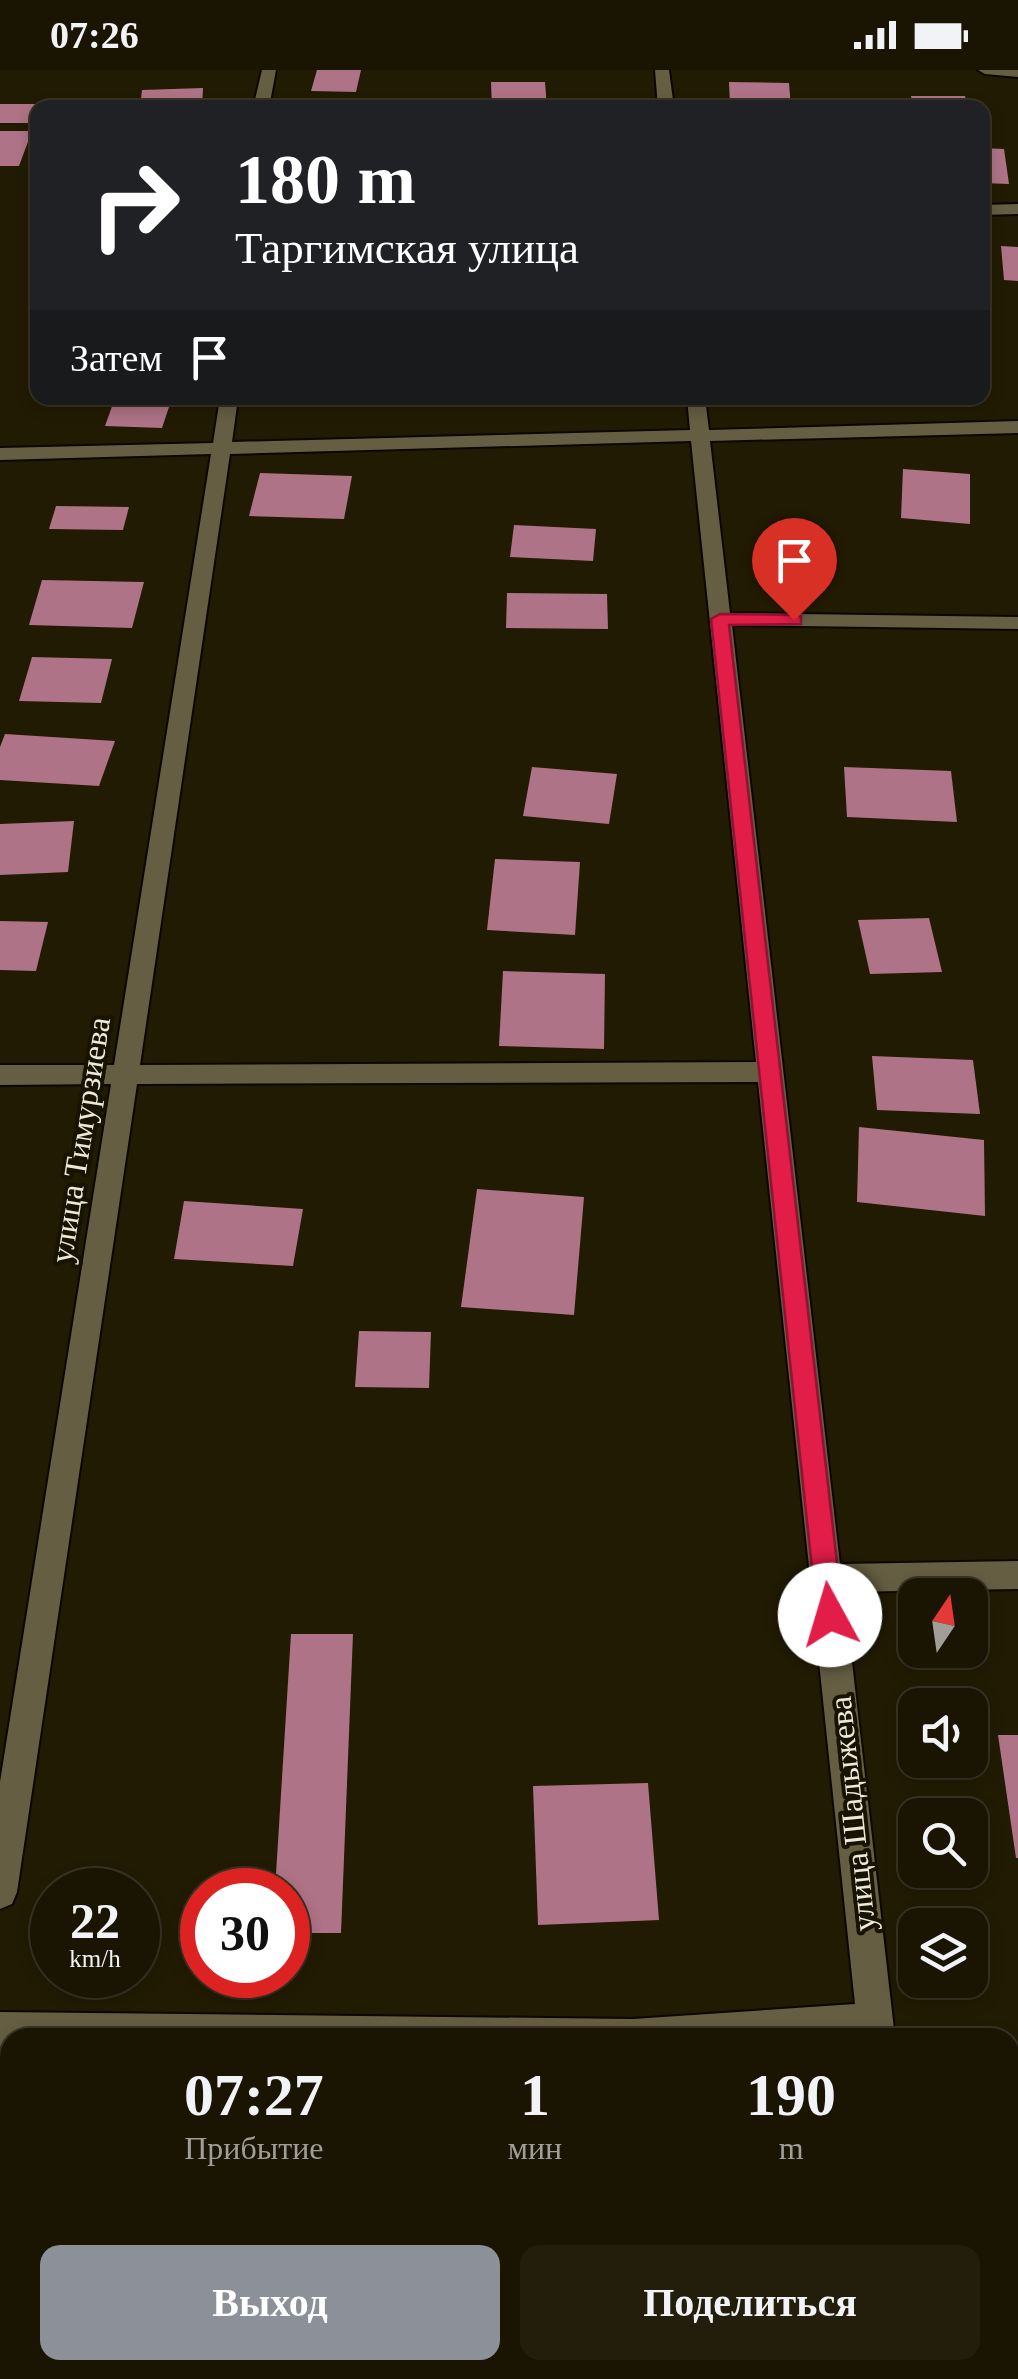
<!DOCTYPE html>
<html lang="ru">
<meta charset="utf-8">
<style>
:root{--surface:#1a1402;--page:#231d0c;--text:#f1f3f6;--muted:#9f9e99;--line:#383324;--accent:#8c9099}
body{margin:0;font-family:"Times New Roman",serif;background:var(--page);color:var(--text);height:100vh;display:flex;flex-direction:column;font-size:38px;white-space:nowrap}
*{box-sizing:border-box;margin:0}
p{font-size:32px;color:var(--muted)}
.icon{flex:none;width:55px;height:55px;fill:none;stroke:currentColor;stroke-width:2;stroke-linecap:round;stroke-linejoin:round}
.map{position:relative;flex:1;overflow:hidden}
.drawer{position:absolute;left:0px;top:1958px;width:1020px;height:352px;display:flex;flex-direction:column;background:var(--surface);border-radius:30px 30px 0 0;box-shadow:0 5px 15px #0003,0 0 0 2px var(--line)}
.drawer>*{flex:none}
.guide{position:absolute;left:30px;top:30px;width:960px;height:305px;border-radius:20px;box-shadow:0 5px 15px #0003,0 0 0 2px var(--line);background:#202124;color:#fff;overflow:hidden}
.needle{width:65px;rotate:13deg}
.controls{position:absolute;left:898px;top:1508px;display:grid;gap:20px}
.controls a{display:grid;place-items:center;width:90px;height:90px;border-radius:20px;background:var(--surface);box-shadow:0 5px 15px #0003,0 0 0 2px var(--line);font-size:50px}
.speed{position:absolute;left:30px;top:1798px;display:flex;gap:20px;font-size:50px;font-weight:700;text-align:center}
.speed>*{display:grid;place-content:center;width:130px;height:130px;border-radius:50%;background:var(--surface);box-shadow:0 5px 15px #0003,0 0 0 2px var(--line);line-height:1}
.speed small{font-size:25px;font-weight:400}
.speed .limit{border:15px solid #d22;background:#fff;color:#111}
.pin{position:absolute;display:grid;place-items:center;width:85px;height:85px;color:#fff;margin:-102px -42px;border-radius:50% 50% 50% 0;rotate:-45deg;box-shadow:0 0 10px #0007}
.pin .icon{rotate:45deg}
.me{position:absolute;width:110px;margin:-55px;rotate:354deg;stroke-linejoin:round;filter:drop-shadow(0 0 8px #0008)}
.turn{display:flex;align-items:center;gap:35px;height:210px;padding:0 40px;font-size:45px}
.turn .icon{width:130px;height:130px;stroke-width:2.5}
.turn b{display:block;font-size:70px;line-height:85px}
.then{display:flex;align-items:center;height:95px;padding:0 40px;background:#0003;gap:20px;font-size:38px}
.eta{display:flex;justify-content:space-evenly;align-items:center;height:170px;text-align:center}
.eta b{font-size:60px;font-weight:700;line-height:70px}
.action{display:flex;gap:20px;margin-top:auto;padding:20px 40px}
.action a{flex:1;height:115px;border-radius:20px;background:var(--accent);color:#fff;font-size:40px;font-weight:700;line-height:115px;text-align:center}
.action a+a{background:var(--page);color:var(--text)}
.status{display:flex;justify-content:space-between;align-items:center;height:70px;padding:0 50px;background:var(--surface);direction:ltr}
.status svg{height:28px;fill:currentColor}
.map>svg:first-child{display:block}
.building{fill:#ae7386}
.lines{fill:none;stroke-linecap:round;stroke-linejoin:round}
.minor-casing{stroke:#0b0600;stroke-width:4}
.minor{fill:#655e43;fill-rule:evenodd}
.route{fill:#e11d48;stroke:#92132f;stroke-width:2.5}
.labels{text-anchor:middle;stroke-width:8;stroke-linejoin:round;paint-order:stroke}
.street-label{font-size:32px;fill:#ede9da;stroke:#181200}
</style>
<div class="status"><b>07:26</b><svg viewBox="0 0 49 12"><path d="M0 12V9h3v3zM5 12V6h3v6zM10 12V3h3v9zM15 12V0h3v12zM26 1h20v11H26zM47 4h2v5h-2z"/></svg></div>
<div class="map">
<svg width="1018" height="2309" viewBox="0 0 1018 2309">
<rect width="100%" height="100%" fill="#221b03"/>
<g class="building">
<path d="M317 0H361L356 22 311 21Z"/>
<path d="M491 12H545L547 38H492Z"/>
<path d="M729 12 789 13 791 37 730 35Z"/>
<path d="M203 18 202 38H140L142 20Z"/>
<path d="M911 26H965L968 38H913Z"/>
<path d="M0 34H50V38H38V53H0Z"/>
<path d="M0 61H32L19 96H0Z"/>
<path d="M982 78 1004 79 1009 114 982 113Z"/>
<path d="M1001 176 1018 177V211L1004 210Z"/>
<path d="M115 328H172L162 358 105 356Z"/>
<path d="M759 328H823L824 333H760Z"/>
<path d="M903 399 970 404V454L901 448Z"/>
<path d="M260 403 352 406 344 449 249 446Z"/>
<path d="M56 436 129 437 123 460 49 459Z"/>
<path d="M514 455 596 459 593 491 510 487Z"/>
<path d="M42 510 144 512 132 558 29 555Z"/>
<path d="M507 523 607 524 608 559 506 558Z"/>
<path d="M32 587 112 589 101 633 19 631Z"/>
<path d="M5 664 115 671 99 716 0 710V677Z"/>
<path d="M532 697 617 704 609 754 523 746Z"/>
<path d="M844 697 951 701 957 752 847 747Z"/>
<path d="M74 751 68 802 0 805V754Z"/>
<path d="M495 789 580 792 575 865 487 860Z"/>
<path d="M929 848 942 902 870 904 858 850Z"/>
<path d="M0 851 48 852 36 901 0 900Z"/>
<path d="M503 901 605 904 604 979 499 976Z"/>
<path d="M872 986 973 990 980 1044 877 1040Z"/>
<path d="M859 1057 984 1070 985 1146 857 1132Z"/>
<path d="M477 1119 584 1127 574 1245 461 1237Z"/>
<path d="M184 1131 303 1139 293 1196 174 1189Z"/>
<path d="M359 1261 431 1262 429 1318 355 1317Z"/>
<path d="M291 1564H353L341 1863H288V1820H275Z"/>
<path d="M998 1665H1018V1788H1016Z"/>
<path d="M648 1713 659 1850 538 1855 533 1716Z"/>
<path d="M165 2300H350L349 2309H164Z"/>
</g>
<g class="lines">
<defs>
<g id="minor">
<path d="M262 0H276L269 38H253Z"/>
<path d="M655 0H669L674 38H658Z"/>
<path d="M978 0H1018V7L985 4Z"/>
<path d="M1018 134V144L982 145V135Z"/>
<path d="M220 328H238L232 372 690 360 687 328H705L709 360 1018 351V363L710 371 730 543 1018 547V559L732 555 840 1494 1018 1491V1519L844 1522 895 1968H10V1978H0V1942L633 1949 855 1934 758 1012 137 1014 17 1822 12 1834 0 1839V1712L111 1014 0 1015V995H114L211 384 0 390V378L213 373ZM691 371 756 992 140 995 230 384Z"/>
<path d="M893 2300H933L934 2309H894Z"/>
</g>
</defs>
<use href="#minor" class="minor-casing"/>
<use href="#minor" class="minor"/>
</g>
<path class="route" d="M794 545 801 546V554L729 555 843 1545 840 1553 830 1557 821 1553 817 1545 711 549 720 544Z"/>
<g class="labels">
<g class="street-label">
<text transform="translate(80 1070) rotate(-81)" y="11">улица Тимурзиева</text>
<text transform="translate(852 1744) rotate(-96)" y="11">улица Шадыжева</text>
</g>
</g>
</svg>
<div class="controls">
<a><svg class="needle" viewBox="-14 -14 28 28"><path d="M0-13l5 13h-10z" fill="#e53935"/><path d="M0 13l5-13h-10z" fill="#9f9e99"/></svg></a>
<a><svg class="icon" aria-label="sound" viewBox="0 0 24 24"><path d="M4 9h4l5-4v14l-5-4H4zM17 9q2 3 0 6"/></svg></a>
<a><svg class="icon" aria-label="search" viewBox="0 0 24 24"><circle cx="10" cy="10" r="6"/><path d="M15 15l6 6"/></svg></a>
<a><svg class="icon" aria-label="layers" viewBox="0 0 24 24"><path d="M12 4l9 5-9 5-9-5zM3 14l9 5 9-5"/></svg></a>
</div>
<div class="speed"><div>22<small>km/h</small></div><div class="limit">30</div></div>
<div class="pin" style="left:794px;top:550px;background:#d93025"><svg class="icon" aria-label="arrive" viewBox="0 0 24 24"><path d="M6 21V4h12l-3 4 3 4H6"/></svg></div>
<svg class="me" style="left:830px;top:1545px" viewBox="-20 -20 40 40"><circle r="19" fill="#fff"/><path d="M0-13L10 11 0 6-10 11z" fill="#e11d48"/></svg>
<div class="guide">
<div class="turn"><svg class="icon" aria-label="right" viewBox="0 0 24 24"><path d="M7 20v-9h11M14 6l5 5-5 5"/></svg><div><b>180 m</b>Таргимская улица</div></div>
<div class="then">Затем<svg class="icon" aria-label="arrive" viewBox="0 0 24 24"><path d="M6 21V4h12l-3 4 3 4H6"/></svg></div>
</div>
<section class="drawer">
<div class="eta">
<div><b>07:27</b><p>Прибытие</p></div>
<div><b>1</b><p>мин</p></div>
<div><b>190</b><p>m</p></div>
</div>
<div class="action"><a>Выход</a><a>Поделиться</a></div>
</section>
</div>
